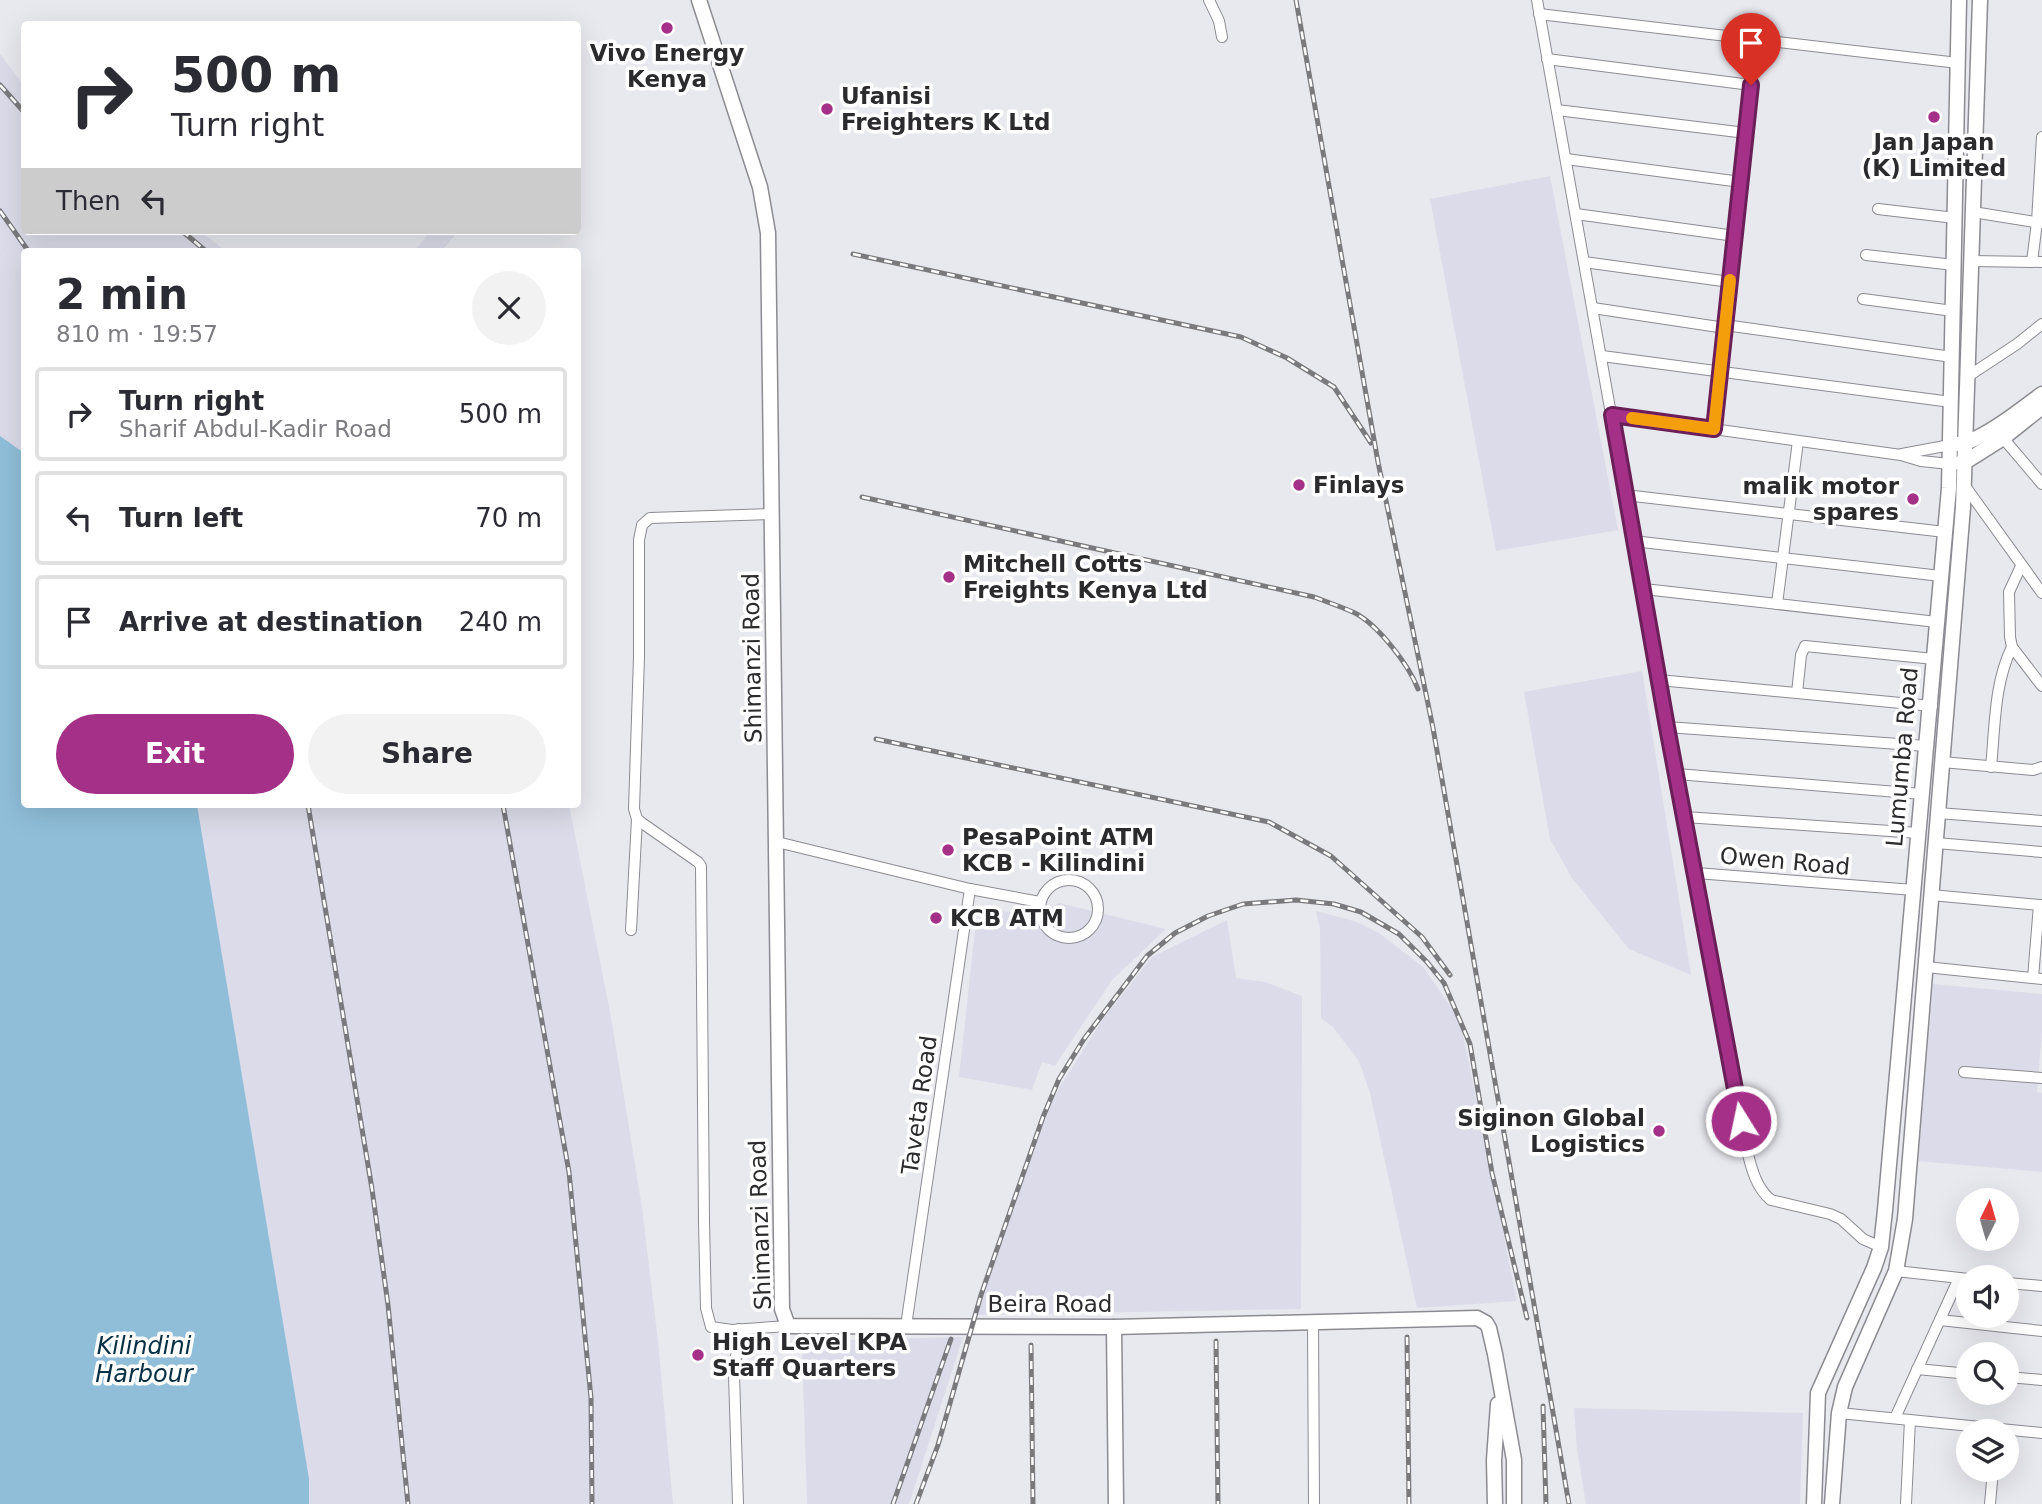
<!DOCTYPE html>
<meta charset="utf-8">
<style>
:root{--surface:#fff;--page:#f2f2f3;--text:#2b2b33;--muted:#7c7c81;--line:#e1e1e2;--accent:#a53088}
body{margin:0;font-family:"DejaVu Sans",sans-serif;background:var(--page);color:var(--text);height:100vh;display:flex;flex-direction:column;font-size:26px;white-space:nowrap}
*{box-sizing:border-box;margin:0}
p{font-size:23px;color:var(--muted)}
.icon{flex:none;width:38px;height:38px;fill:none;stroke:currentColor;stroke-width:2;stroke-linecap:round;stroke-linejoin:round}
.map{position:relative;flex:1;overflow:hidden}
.details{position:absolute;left:21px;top:248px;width:560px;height:560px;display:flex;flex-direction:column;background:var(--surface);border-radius:7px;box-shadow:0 7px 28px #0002}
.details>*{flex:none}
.hud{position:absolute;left:21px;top:21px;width:560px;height:214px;border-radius:7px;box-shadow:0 7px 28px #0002;background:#fff;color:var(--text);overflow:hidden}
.needle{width:46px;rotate:5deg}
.controls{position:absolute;left:1956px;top:1188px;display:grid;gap:14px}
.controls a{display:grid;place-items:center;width:63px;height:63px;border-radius:50%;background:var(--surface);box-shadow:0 7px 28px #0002;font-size:35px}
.pin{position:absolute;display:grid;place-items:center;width:60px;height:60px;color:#fff;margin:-72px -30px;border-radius:50% 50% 50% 0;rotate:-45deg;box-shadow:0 0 7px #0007}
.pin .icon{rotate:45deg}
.me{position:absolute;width:77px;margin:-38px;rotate:350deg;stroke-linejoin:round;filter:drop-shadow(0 0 5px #0008)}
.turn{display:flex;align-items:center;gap:24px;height:147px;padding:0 35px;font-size:32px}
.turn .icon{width:91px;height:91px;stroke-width:2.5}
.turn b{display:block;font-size:49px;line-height:60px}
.then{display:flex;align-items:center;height:66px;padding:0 35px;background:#0003;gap:14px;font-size:26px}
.round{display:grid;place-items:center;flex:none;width:74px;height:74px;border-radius:37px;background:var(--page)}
.summary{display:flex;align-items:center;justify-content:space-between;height:119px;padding:0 35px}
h1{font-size:42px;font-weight:600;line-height:52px}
.primary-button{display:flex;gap:14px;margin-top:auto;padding:14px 35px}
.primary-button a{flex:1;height:80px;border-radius:42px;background:var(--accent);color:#fff;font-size:28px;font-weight:600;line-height:80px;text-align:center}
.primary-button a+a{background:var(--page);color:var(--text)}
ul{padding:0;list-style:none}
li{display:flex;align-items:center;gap:21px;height:94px;margin:0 14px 10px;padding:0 21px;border:4px solid var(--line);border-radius:7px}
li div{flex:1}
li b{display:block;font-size:26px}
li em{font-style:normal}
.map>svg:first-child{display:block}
.built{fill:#dcdbe9}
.water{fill:#90bed9}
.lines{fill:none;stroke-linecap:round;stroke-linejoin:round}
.street-casing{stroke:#8c8b92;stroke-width:12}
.secondary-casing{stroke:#8c8b92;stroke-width:17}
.street{stroke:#fff;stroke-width:10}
.secondary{stroke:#fff;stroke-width:14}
.rail-casing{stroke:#7a7a7e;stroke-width:5}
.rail{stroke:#fff;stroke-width:2.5;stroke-dasharray:8;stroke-linecap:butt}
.route-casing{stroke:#6b1f58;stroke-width:18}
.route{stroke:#a53088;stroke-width:12}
.slow{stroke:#f59e0b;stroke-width:12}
.poi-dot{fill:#a53088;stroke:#fff;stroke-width:2.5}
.labels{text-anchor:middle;stroke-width:7;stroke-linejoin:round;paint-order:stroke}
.poi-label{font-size:23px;font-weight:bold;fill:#2b2b2d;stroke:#fff;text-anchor:start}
.street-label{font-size:23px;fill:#2b2b2d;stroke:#fff}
.water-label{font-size:24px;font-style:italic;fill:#072f43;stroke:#fff}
</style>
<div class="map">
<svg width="2042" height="1504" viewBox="0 0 2042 1504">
<rect width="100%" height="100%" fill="#e8e8ef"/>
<g class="built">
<path d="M0 54 24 86V231H200L227 252H24V463L0 445Z"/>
<path d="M1550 176 1618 530 1496 551 1430 199Z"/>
<path d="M430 231H458L441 252H414Z"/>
<path d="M1642 671 1667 825 1691 975 1629 949 1572 878 1550 839 1524 692Z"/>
<path d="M193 805H569L611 1017 642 1208 658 1341 673 1504H300Z"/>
<path d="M1059 903 1166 929 1112 980 1055 1066 1042 1062 1032 1090 959 1077 976 921 995 910 1034 915Z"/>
<path d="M1316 911 1357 922 1379 933 1424 968 1460 1020 1517 1301 1417 1308 1370 1093 1359 1061 1333 1027 1321 1018 1320 929Z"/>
<path d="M1227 920 1236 978 1265 982 1302 996 1301 1309 974 1315 1037 1130 1058 1090 1103 1019 1152 957Z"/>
<path d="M1933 984 2042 994V1031L2037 1092 2042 1093V1172L1918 1161Z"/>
<path d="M963 1337 909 1504H807L802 1341Z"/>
<path d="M1574 1408 1803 1413 1800 1504H1586L1577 1449Z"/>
</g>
<path class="water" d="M0 436 24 453V805H197L309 1479V1504H0Z"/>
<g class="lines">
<defs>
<g id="street">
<path d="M1209 0 1219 21 1222 37"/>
<path d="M1537 0 1667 727 1746 1147C1751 1166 1755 1187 1771 1200L1830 1214 1841 1219 1863 1239 1881 1247"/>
<path d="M1539 14 1958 63"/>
<path d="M1547 59 1751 85"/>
<path d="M1557 110 1746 133"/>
<path d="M1566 159 1741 182"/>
<path d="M1878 209 1955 218"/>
<path d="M1973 212 2041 223"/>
<path d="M1576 214 1735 236"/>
<path d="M1866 255 1954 265"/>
<path d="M1971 261 2042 262"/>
<path d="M1584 262 1730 282"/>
<path d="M2032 262 2037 222 2042 137"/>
<path d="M1863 299 1953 311"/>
<path d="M1593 308 1725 328"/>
<path d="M1725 325 1952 357"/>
<path d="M1602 356 1951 402"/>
<path d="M1967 377 2017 344 2042 324"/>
<path d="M1612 415 1901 455 1921 461 1950 464"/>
<path d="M1714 429 1756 39"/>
<path d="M2003 438 2042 484"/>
<path d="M1902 454 1950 445"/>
<path d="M1965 486 2042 593"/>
<path d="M1625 495 1945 532"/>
<path d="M773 514 650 518 642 525 639 540V657L634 809 637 819 642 823 698 862 701 866 704 1222 706 1308 711 1327 732 1330 788 1326"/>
<path d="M1633 541 1941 576"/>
<path d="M2021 566 2009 592 2010 637 2012 647 2042 686"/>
<path d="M1644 589 1937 622"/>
<path d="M1777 604 1798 441"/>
<path d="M1659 680 1932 706"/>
<path d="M1797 693 1801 655 1805 646 1934 659"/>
<path d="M1667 727 1926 746"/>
<path d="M1942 762 2033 770 2042 767"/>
<path d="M1991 767C1995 728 1994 683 2012 647"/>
<path d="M1677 774 1922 794"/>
<path d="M1938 813 2042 821"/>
<path d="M1685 817 1919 833"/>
<path d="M777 842 970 889 1040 902"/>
<path d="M1936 843 2042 852"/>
<path d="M1696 873 1914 890"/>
<circle cx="1069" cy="909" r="29"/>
<path d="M1931 895 2039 905"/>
<path d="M631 930 637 819"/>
<path d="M1926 967 2042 979"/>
<path d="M2033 978 2039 905H2042"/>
<path d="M1964 1072 2042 1078"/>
<path d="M1896 1271 1969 1279"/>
<path d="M2007 1283 2042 1286"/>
<path d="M1940 1320 2042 1331"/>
<path d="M1313 1322 1314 1504"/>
<path d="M906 1326 970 889"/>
<path d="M1917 1369 1969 1374"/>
<path d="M2007 1377 2042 1380"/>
<path d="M1839 1413 2042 1433"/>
<path d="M1895 1418 1959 1278"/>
<path d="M738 1504 734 1375 739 1329"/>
<path d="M1906 1504 1910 1420"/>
<path d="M1990 1504 1993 1470"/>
</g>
<g id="secondary">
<path d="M699 0 760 187 768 233 782 1309 788 1326 1114 1327 1477 1318 1486 1323 1489 1328 1495 1354 1514 1460V1504"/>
<path d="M1958 444C1981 442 2023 408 2042 394"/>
<path d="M1960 463 1965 462 2003 438 2042 407"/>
<path d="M1114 1327 1116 1504"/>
<path d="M1495 1504 1494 1460 1498 1404"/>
<path d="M1814 1504 1818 1393 1874 1268 1881 1247 1885 1210 1949 488 1959 0"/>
<path d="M1832 1504 1839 1413 1845 1387 1896 1271 1905 1219 1963 507 1980 0"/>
</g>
</defs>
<use href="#street" class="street-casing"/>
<use href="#secondary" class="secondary-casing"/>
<use href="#street" class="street"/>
<use href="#secondary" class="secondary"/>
<defs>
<g id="rail">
<path d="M1296 0 1378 462 1433 728 1569 1504"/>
<path d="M0 85 24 112"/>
<path d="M0 211 29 252"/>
<path d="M182 231 207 252"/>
<path d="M853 254 1241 337 1287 358 1334 387 1371 443"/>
<path d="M862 497 1314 597C1327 602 1342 607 1355 613 1378 625 1409 665 1418 689"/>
<path d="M876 739 1269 822 1331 856 1422 937 1450 975"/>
<path d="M308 805 372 1189 388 1305 408 1504"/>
<path d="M503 805 569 1172 591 1398 592 1504"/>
<path d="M1407 1337 1409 1504"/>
<path d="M1216 1341 1218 1504"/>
<path d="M1031 1345 1033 1504"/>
<path d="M1543 1406 1546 1504"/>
<path d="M893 1504 951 1339"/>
<path d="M916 1504 938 1445 981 1295 1043 1117 1059 1079 1084 1039 1147 956 1175 933 1208 916 1243 904 1296 900 1334 904 1361 912 1399 934 1427 962 1444 983 1470 1044 1492 1173 1527 1318"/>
</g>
</defs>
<use href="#rail" class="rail-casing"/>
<use href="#rail" class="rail"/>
</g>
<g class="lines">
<defs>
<path id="route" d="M1741 1121 1667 727 1612 415 1714 429 1751 85"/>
</defs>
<use href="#route" class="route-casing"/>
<use href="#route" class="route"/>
<path class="slow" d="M1632 418 1714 429 1730 280"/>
</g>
<g class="poi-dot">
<circle cx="667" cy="28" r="7"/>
<circle cx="827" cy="109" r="7"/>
<circle cx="1934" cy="117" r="7"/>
<circle cx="1299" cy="485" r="7"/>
<circle cx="1913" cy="499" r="7"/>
<circle cx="949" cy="577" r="7"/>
<circle cx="948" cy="850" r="7"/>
<circle cx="936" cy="918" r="7"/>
<circle cx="1659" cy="1131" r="7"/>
<circle cx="698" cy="1355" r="7"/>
</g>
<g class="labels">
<g class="poi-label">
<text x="667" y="61" text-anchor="middle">Vivo Energy<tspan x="667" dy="26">Kenya</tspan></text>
<text x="841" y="104">Ufanisi<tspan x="841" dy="26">Freighters K Ltd</tspan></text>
<text x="1934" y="150" text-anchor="middle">Jan Japan<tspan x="1934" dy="26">(K) Limited</tspan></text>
<text x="1313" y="493">Finlays</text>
<text x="1899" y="494" text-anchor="end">malik motor<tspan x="1899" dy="26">spares</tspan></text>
<text x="963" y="572">Mitchell Cotts<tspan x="963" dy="26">Freights Kenya Ltd</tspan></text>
<text x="962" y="845">PesaPoint ATM<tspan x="962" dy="26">KCB - Kilindini</tspan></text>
<text x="950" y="926">KCB ATM</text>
<text x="1645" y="1126" text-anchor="end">Siginon Global<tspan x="1645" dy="26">Logistics</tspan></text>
<text x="712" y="1350">High Level KPA<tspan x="712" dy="26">Staff Quarters</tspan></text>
</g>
<g class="street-label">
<text transform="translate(752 658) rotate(-91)" y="8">Shimanzi Road</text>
<text transform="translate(1902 757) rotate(-85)" y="8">Lumumba Road</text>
<text transform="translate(1785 861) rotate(5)" y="8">Owen Road</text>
<text transform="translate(919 1105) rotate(-82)" y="8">Taveta Road</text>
<text transform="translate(760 1225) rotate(-92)" y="8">Shimanzi Road</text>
<text x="1050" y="1312">Beira Road</text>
</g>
<g class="water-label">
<text x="144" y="1354">Kilindini<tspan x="144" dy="28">Harbour</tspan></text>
</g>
</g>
</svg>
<div class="controls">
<a><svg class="needle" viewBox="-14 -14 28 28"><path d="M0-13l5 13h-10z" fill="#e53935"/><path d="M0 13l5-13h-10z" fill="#7c7c81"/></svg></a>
<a><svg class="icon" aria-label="sound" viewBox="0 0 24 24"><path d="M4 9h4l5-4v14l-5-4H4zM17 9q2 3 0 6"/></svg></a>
<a><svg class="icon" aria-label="search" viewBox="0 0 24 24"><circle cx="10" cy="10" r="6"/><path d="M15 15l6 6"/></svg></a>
<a><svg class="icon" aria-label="layers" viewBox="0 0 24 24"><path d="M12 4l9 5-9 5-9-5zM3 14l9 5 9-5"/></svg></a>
</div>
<div class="pin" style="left:1751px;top:85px;background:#d93025"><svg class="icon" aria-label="arrive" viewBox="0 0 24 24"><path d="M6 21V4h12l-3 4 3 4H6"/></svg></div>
<svg class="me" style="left:1741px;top:1121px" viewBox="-20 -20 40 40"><circle r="17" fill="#a53088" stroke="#fff" stroke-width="3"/><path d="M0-11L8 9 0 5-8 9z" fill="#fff"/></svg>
<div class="hud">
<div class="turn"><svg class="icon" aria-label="right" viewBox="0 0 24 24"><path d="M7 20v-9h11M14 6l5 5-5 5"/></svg><div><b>500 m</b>Turn right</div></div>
<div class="then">Then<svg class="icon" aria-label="left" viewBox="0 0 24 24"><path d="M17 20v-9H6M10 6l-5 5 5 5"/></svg></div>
</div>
<section class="details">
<div class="summary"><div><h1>2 min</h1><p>810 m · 19:57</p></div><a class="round"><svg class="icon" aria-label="close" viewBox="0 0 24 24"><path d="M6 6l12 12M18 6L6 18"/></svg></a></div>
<ul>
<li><svg class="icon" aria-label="right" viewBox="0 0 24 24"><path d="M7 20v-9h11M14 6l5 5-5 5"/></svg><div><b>Turn right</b><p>Sharif Abdul-Kadir Road</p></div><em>500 m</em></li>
<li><svg class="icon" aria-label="left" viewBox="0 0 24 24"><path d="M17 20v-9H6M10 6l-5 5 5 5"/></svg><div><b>Turn left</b></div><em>70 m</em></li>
<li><svg class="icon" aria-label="arrive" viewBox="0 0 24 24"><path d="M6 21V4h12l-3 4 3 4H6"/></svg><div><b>Arrive at destination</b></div><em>240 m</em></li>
</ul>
<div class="primary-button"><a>Exit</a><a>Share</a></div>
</section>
</div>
